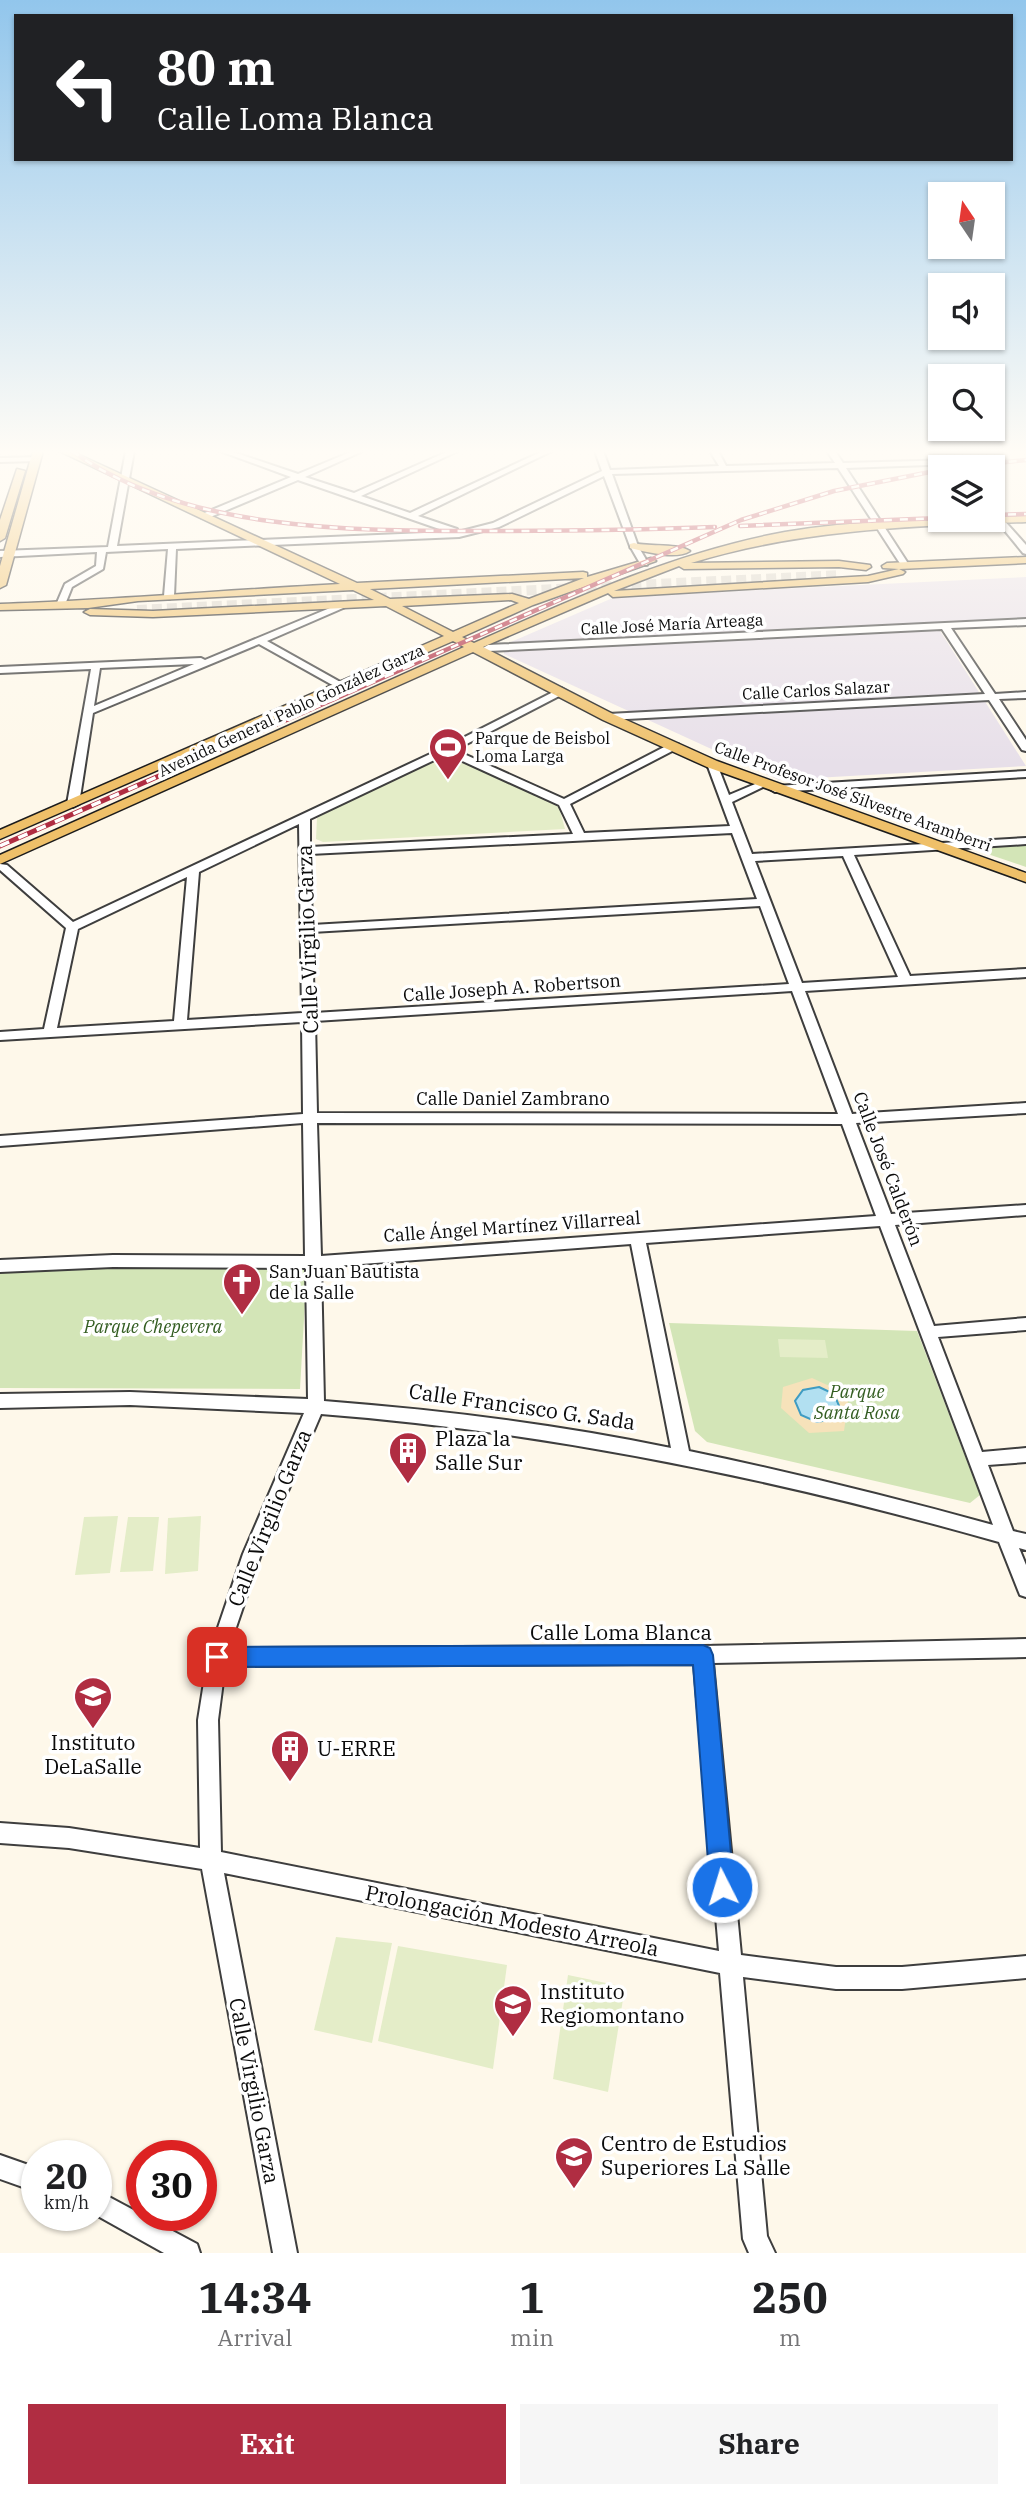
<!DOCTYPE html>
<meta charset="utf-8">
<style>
:root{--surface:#fff;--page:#f6f6f6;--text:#202124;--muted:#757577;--accent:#b02d42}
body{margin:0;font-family:"IBM Plex Serif",serif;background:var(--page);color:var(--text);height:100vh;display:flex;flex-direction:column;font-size:26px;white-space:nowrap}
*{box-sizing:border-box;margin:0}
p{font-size:23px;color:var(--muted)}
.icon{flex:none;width:38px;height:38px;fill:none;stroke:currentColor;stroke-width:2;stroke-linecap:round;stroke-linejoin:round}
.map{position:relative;height:2253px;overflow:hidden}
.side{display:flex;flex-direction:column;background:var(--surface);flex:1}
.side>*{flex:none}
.hud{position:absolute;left:14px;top:14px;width:999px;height:147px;border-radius:0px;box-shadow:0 2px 5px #0004;background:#202124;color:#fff;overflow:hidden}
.needle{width:46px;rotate:347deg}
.buttons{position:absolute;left:928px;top:182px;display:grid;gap:14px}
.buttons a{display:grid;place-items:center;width:77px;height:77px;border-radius:0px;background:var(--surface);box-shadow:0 2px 5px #0004;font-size:35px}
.speed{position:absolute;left:21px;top:2140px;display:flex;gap:14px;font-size:35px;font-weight:700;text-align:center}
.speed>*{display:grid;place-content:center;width:91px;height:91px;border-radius:50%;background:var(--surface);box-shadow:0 2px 5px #0004;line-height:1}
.speed small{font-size:18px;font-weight:400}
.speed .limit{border:10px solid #d22;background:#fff;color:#111}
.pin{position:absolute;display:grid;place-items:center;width:60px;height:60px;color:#fff;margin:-30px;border-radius:14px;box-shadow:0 4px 10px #0006}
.me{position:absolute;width:77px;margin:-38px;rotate:355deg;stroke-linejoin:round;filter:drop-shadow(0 0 5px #0008)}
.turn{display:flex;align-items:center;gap:24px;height:147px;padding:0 28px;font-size:32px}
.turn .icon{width:91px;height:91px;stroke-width:2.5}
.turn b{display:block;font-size:49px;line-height:60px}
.eta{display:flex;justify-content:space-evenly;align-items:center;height:119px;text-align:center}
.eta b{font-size:42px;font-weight:700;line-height:49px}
.action{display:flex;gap:14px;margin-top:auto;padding:14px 28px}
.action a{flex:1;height:80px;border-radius:0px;background:var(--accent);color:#fff;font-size:28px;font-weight:700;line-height:80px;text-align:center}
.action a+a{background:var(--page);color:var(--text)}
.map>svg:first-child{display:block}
.industrial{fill:#e7dfe9}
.green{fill:#d3e5b7}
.sand{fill:#f6e2ba}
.pitch{fill:#e4edc8}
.water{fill:#b2e0f1;stroke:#3f9cc3;stroke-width:2}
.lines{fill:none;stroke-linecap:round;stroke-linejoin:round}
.major-tunnel{stroke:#dad4c9;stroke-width:10;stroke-dasharray:10 5;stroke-linecap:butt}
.minor-casing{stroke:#3e3e3e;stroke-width:4}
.major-casing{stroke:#1c1c1c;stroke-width:3}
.minor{fill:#fff;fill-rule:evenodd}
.major{fill:#efc069;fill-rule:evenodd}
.rail-far1-casing{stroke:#b02d42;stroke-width:4.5}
.rail-casing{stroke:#b02d42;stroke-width:5}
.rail-far1{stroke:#fff;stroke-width:2.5;stroke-dasharray:8;stroke-linecap:butt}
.rail{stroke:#fff;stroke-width:3.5;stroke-dasharray:10;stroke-linecap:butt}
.route{fill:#1a73e8;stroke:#114b97;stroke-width:2}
.labels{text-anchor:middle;stroke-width:7;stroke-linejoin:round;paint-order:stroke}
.far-street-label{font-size:16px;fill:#0b0b0b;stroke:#fff}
.far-poi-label{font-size:16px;fill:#0b0b0b;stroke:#fff;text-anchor:start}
.street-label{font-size:18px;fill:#0b0b0b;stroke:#fff}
.poi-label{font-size:18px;fill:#0b0b0b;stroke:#fff;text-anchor:start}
.park-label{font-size:18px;font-style:italic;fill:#335d21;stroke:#fff}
.near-street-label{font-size:21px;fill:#0b0b0b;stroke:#fff}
.near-poi-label{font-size:21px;fill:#0b0b0b;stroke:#fff;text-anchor:start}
</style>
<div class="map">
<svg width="1026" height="2253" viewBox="0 0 1026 2253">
<rect width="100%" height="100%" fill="#fef8ea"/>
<path class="industrial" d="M1026 577V618L935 623 1026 766 779 780 504 654V645L615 597Z"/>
<g class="green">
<path d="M1026 841V867L967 847Z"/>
<path d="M76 1265 307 1266 300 1389 0 1388V1268Z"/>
<path d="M669 1323 917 1331 980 1495 970 1503 707 1442 695 1431Z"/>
</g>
<path class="sand" d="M812 1378 849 1395 844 1431 809 1433 781 1408 783 1387Z"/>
<g class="pitch">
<path d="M448 754 559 807 565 829 323 842 316 839 317 818 322 815Z"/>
<path d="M778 1339 825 1340 828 1358 780 1357Z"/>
<path d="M118 1516 110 1573 75 1575 84 1517Z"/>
<path d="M201 1516 198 1571 165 1574 168 1518Z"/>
<path d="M128 1517H159L153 1571 120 1572Z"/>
<path d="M336 1937 392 1943 372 2043 314 2030Z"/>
<path d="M398 1946 507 1965 493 2069 378 2041Z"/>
<path d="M568 1975 625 1987 608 2092 553 2079Z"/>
</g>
<path class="water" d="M819 1387 834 1394 840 1408 833 1419 817 1422 801 1415 795 1401 803 1390Z"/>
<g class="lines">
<path class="major-tunnel" d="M137 610 839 575"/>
<defs>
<g id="minor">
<path d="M126 451H134L117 546 448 532 298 480 208 518H202V514L291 477 220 451H230L298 474 353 451H363L305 477 354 493 449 451H458L361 496 410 513 543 451H552L418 516 457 529 458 532 493 523 602 471 595 451H603L610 470 719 466 710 451H718L726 466 835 463 827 451H835L843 463 956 460 960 462 956 464 846 468 909 565 905 568 901 565 838 468 612 474 638 546 648 563 647 565H641L630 546 604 476 499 527 459 537 176 549 174 596 169 599 164 596 168 549 106 552 103 569 72 587 64 607H58L56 605 65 584 96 566 97 552 0 557V551L108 547Z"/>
<path d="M39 457 40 459 36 461 0 462V458Z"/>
<path d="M992 507 1026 545V554L1023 553 992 515Z"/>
<path d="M342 603 350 605 267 641 342 683V687H336L259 644 93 713 79 804 73 807 67 804 91 669 0 673V667L201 658 205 660ZM194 664 94 706 100 668Z"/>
<path d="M1026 619V625L951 628 995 694 1026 692V698L999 699 1026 740V751L1022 750 989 700 608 720 603 717 608 714 985 694 942 629 488 651 483 648 488 645Z"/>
<path d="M561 688 566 691 565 693 455 750 564 799 670 744H678V748L570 804 584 833 730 826 707 764 712 761 717 764 729 795 760 782 764 781 769 784 732 802 752 854 1026 838V844L854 855 910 976 1026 969V977L805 991 852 1114 1026 1103V1113L856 1123 891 1214 1026 1205V1215L895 1225 934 1326 1026 1318V1330L938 1337 982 1452 1026 1448V1462L988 1465 1013 1531 1026 1534V1550L1019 1548 1026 1565V1597L1020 1595 999 1542C777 1479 551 1432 321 1414L261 1554 229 1648 703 1646 1026 1639V1657L713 1663 741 1955 836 1967H902L1026 1956V1978L902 1989H836L743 1977 767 2236 775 2253H749L743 2239 720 1973 224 1873 297 2253H273L202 1869 69 1848 0 1843V1823L69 1828 200 1848 198 1720 208 1657 243 1554 304 1413 130 1405 0 1408V1394L130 1392 308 1399 306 1268 113 1267 0 1272V1260L113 1255 305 1256 303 1123 0 1146V1136L303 1114 302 1022 0 1040V1032L44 1029 66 928 0 870V864L7 865 73 922 443 748ZM447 754 559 805 573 834 310 847V819ZM299 824 302 1013 187 1020 199 872ZM732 833 757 899 312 925 310 854ZM843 856 898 977 802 983 755 861ZM187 877 174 1021 57 1028 78 929ZM760 906 789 984 314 1013 312 932ZM792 991 838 1114 317 1113 315 1021ZM317 1123 842 1124 876 1216 321 1256ZM880 1226 993 1525C892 1497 791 1472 689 1451L646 1243ZM631 1244 671 1448C557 1424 440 1410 324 1401L321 1267ZM694 1664 719 1951 221 1852 218 1720 225 1666Z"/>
<path d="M1026 771V777L775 792 770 789 775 786Z"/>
<path d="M0 2155 37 2168V2192L0 2179Z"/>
<path d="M96 2190 197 2244 200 2253H164L96 2215Z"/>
</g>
<g id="major">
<path d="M33 451H43L6 585 0 588V566Z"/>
<path d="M59 451H71L357 583 583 572 587 573V577L651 558 656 561 533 605 462 637 474 643C575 598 676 552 785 532 854 520 924 520 992 520V517L1026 516V522C912 526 801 529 691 563L839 561 870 565 871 567 866 570 839 567 684 569 679 566 614 591 868 576 899 569 883 568 882 566 887 563 1026 557V563L899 569 905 572 903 574 868 582 613 597 608 593 483 647 613 714 717 761 1026 873V882L707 767 603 720 473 652 0 864V855L464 647 453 641 0 839V830L444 636 386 606 153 617 90 615 84 612 90 609 153 611 374 600 353 590 138 601 88 608 0 610V604C113 600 227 590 340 584ZM584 578 529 599 512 594 390 599 370 589ZM511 600 519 603 453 632 402 606Z"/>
<path d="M17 469 25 471 5 538 0 541V520Z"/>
<path d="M634 543C650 547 678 543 690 551 676 560 647 552 630 548V544Z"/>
</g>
</defs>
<use href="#minor" class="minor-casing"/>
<use href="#major" class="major-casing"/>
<use href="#minor" class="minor"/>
<use href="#major" class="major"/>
<defs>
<g id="rail-far1">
<path d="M72 451C184 532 355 531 487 531 563 531 639 530 715 527"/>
<path d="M961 467 1026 460"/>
<path d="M992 515 1026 514"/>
<path d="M740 526 940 518"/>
<path d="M407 667 741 520 834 491 940 470"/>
</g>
<path id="rail" d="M0 846 411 665"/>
</defs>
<use href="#rail-far1" class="rail-far1-casing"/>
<use href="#rail" class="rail-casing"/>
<use href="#rail-far1" class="rail-far1"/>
<use href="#rail" class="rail"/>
</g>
<linearGradient id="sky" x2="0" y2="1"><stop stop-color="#92c6ec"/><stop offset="0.59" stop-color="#fffcf6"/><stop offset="1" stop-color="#fffcf6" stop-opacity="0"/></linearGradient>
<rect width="1026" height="766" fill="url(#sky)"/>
<path class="route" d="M703 1645 710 1648 713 1655 734 1887 731 1896 722 1899 714 1896 710 1887 693 1665 217 1667 209 1664 206 1657 209 1650 217 1647Z"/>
<defs>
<symbol id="stadium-pin" viewBox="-11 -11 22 30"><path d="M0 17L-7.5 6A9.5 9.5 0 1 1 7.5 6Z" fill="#b02d42" stroke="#fff"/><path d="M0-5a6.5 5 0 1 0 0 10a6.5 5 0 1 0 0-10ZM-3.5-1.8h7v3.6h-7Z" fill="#fff"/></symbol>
<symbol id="church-pin" viewBox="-11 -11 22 30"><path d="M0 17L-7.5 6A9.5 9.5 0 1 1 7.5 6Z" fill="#b02d42" stroke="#fff"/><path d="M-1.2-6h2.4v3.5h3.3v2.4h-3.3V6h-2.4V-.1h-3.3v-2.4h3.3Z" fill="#fff"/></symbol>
<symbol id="building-pin" viewBox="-11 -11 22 30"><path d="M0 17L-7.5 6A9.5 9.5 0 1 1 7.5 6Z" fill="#b02d42" stroke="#fff"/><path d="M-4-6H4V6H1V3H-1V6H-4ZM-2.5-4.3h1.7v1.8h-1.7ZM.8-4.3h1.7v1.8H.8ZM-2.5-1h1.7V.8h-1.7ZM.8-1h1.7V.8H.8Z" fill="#fff"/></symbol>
<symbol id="university-pin" viewBox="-11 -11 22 30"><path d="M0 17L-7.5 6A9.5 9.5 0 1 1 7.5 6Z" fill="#b02d42" stroke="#fff"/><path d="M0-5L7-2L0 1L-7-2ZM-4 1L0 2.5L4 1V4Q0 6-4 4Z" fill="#fff"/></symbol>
<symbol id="school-pin" viewBox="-11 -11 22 30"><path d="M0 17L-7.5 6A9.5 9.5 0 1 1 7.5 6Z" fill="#b02d42" stroke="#fff"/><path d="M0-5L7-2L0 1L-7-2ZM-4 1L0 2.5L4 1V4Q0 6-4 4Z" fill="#fff"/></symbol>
</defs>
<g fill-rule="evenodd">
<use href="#stadium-pin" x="426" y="725" width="44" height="60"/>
<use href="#church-pin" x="220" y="1260" width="44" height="60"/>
<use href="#building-pin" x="386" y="1429" width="44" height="60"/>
<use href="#university-pin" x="71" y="1674" width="44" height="60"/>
<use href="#building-pin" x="268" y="1727" width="44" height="60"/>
<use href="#school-pin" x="491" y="1982" width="44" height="60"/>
<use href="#school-pin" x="552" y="2134" width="44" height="60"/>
</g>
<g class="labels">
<g class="far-street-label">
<text transform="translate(672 624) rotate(-3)" y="6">Calle José María Arteaga</text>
<text transform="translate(816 690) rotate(-3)" y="6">Calle Carlos Salazar</text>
<text transform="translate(291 710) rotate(-25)" y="6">Avenida General Pablo González Garza</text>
<text transform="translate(853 796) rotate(20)" y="6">Calle Profesor José Silvestre Aramberri</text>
</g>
<g class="far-poi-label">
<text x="475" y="744">Parque de Beisbol<tspan x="475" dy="18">Loma Larga</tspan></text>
</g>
<g class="street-label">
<text transform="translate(512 988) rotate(-4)" y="6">Calle Joseph A. Robertson</text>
<text x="513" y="1105">Calle Daniel Zambrano</text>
<text transform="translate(888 1169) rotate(69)" y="6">Calle José Calderón</text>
<text transform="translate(512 1227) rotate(-4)" y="6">Calle Ángel Martínez Villarreal</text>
</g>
<g class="poi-label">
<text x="269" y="1278">San Juan Bautista<tspan x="269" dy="21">de la Salle</tspan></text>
</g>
<g class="park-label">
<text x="153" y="1333">Parque Chepevera</text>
<text x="857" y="1398">Parque<tspan x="857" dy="21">Santa Rosa</tspan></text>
</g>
<g class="near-street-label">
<text transform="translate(308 939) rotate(-92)" y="7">Calle Virgilio Garza</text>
<text transform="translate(522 1407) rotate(8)" y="7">Calle Francisco G. Sada</text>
<text transform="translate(270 1518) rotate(-68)" y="7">Calle Virgilio Garza</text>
<text x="621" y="1640">Calle Loma Blanca</text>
<text transform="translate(512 1921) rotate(11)" y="7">Prolongación Modesto Arreola</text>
<text transform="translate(254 2091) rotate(79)" y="7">Calle Virgilio Garza</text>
</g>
<g class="near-poi-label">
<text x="435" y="1446">Plaza la<tspan x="435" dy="24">Salle Sur</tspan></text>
<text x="93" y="1750" text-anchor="middle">Instituto<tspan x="93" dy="24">DeLaSalle</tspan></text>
<text x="317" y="1756">U-ERRE</text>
<text x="540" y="1999">Instituto<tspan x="540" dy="24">Regiomontano</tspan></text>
<text x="601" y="2151">Centro de Estudios<tspan x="601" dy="24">Superiores La Salle</tspan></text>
</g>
</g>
</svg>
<div class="buttons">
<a><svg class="needle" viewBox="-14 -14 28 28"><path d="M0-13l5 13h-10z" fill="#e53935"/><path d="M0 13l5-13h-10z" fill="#757577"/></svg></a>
<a><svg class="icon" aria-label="sound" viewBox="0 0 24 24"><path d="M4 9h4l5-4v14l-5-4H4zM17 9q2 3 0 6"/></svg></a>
<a><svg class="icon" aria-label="search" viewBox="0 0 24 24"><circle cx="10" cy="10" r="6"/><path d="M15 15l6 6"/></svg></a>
<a><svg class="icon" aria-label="layers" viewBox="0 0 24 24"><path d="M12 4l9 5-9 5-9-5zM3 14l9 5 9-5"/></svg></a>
</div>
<div class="speed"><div>20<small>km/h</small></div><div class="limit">30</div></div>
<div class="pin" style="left:217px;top:1657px;background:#d93025"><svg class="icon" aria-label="arrive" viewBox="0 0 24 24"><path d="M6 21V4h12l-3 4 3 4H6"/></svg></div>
<svg class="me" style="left:722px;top:1887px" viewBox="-20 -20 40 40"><circle r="17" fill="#1a73e8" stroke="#fff" stroke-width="3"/><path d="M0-11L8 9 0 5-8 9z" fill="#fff"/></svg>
<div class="hud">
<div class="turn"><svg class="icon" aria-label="left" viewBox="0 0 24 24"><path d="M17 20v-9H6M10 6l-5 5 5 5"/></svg><div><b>80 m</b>Calle Loma Blanca</div></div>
</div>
</div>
<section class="side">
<div class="eta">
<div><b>14:34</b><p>Arrival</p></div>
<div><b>1</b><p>min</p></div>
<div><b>250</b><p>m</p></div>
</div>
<div class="action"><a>Exit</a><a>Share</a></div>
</section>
